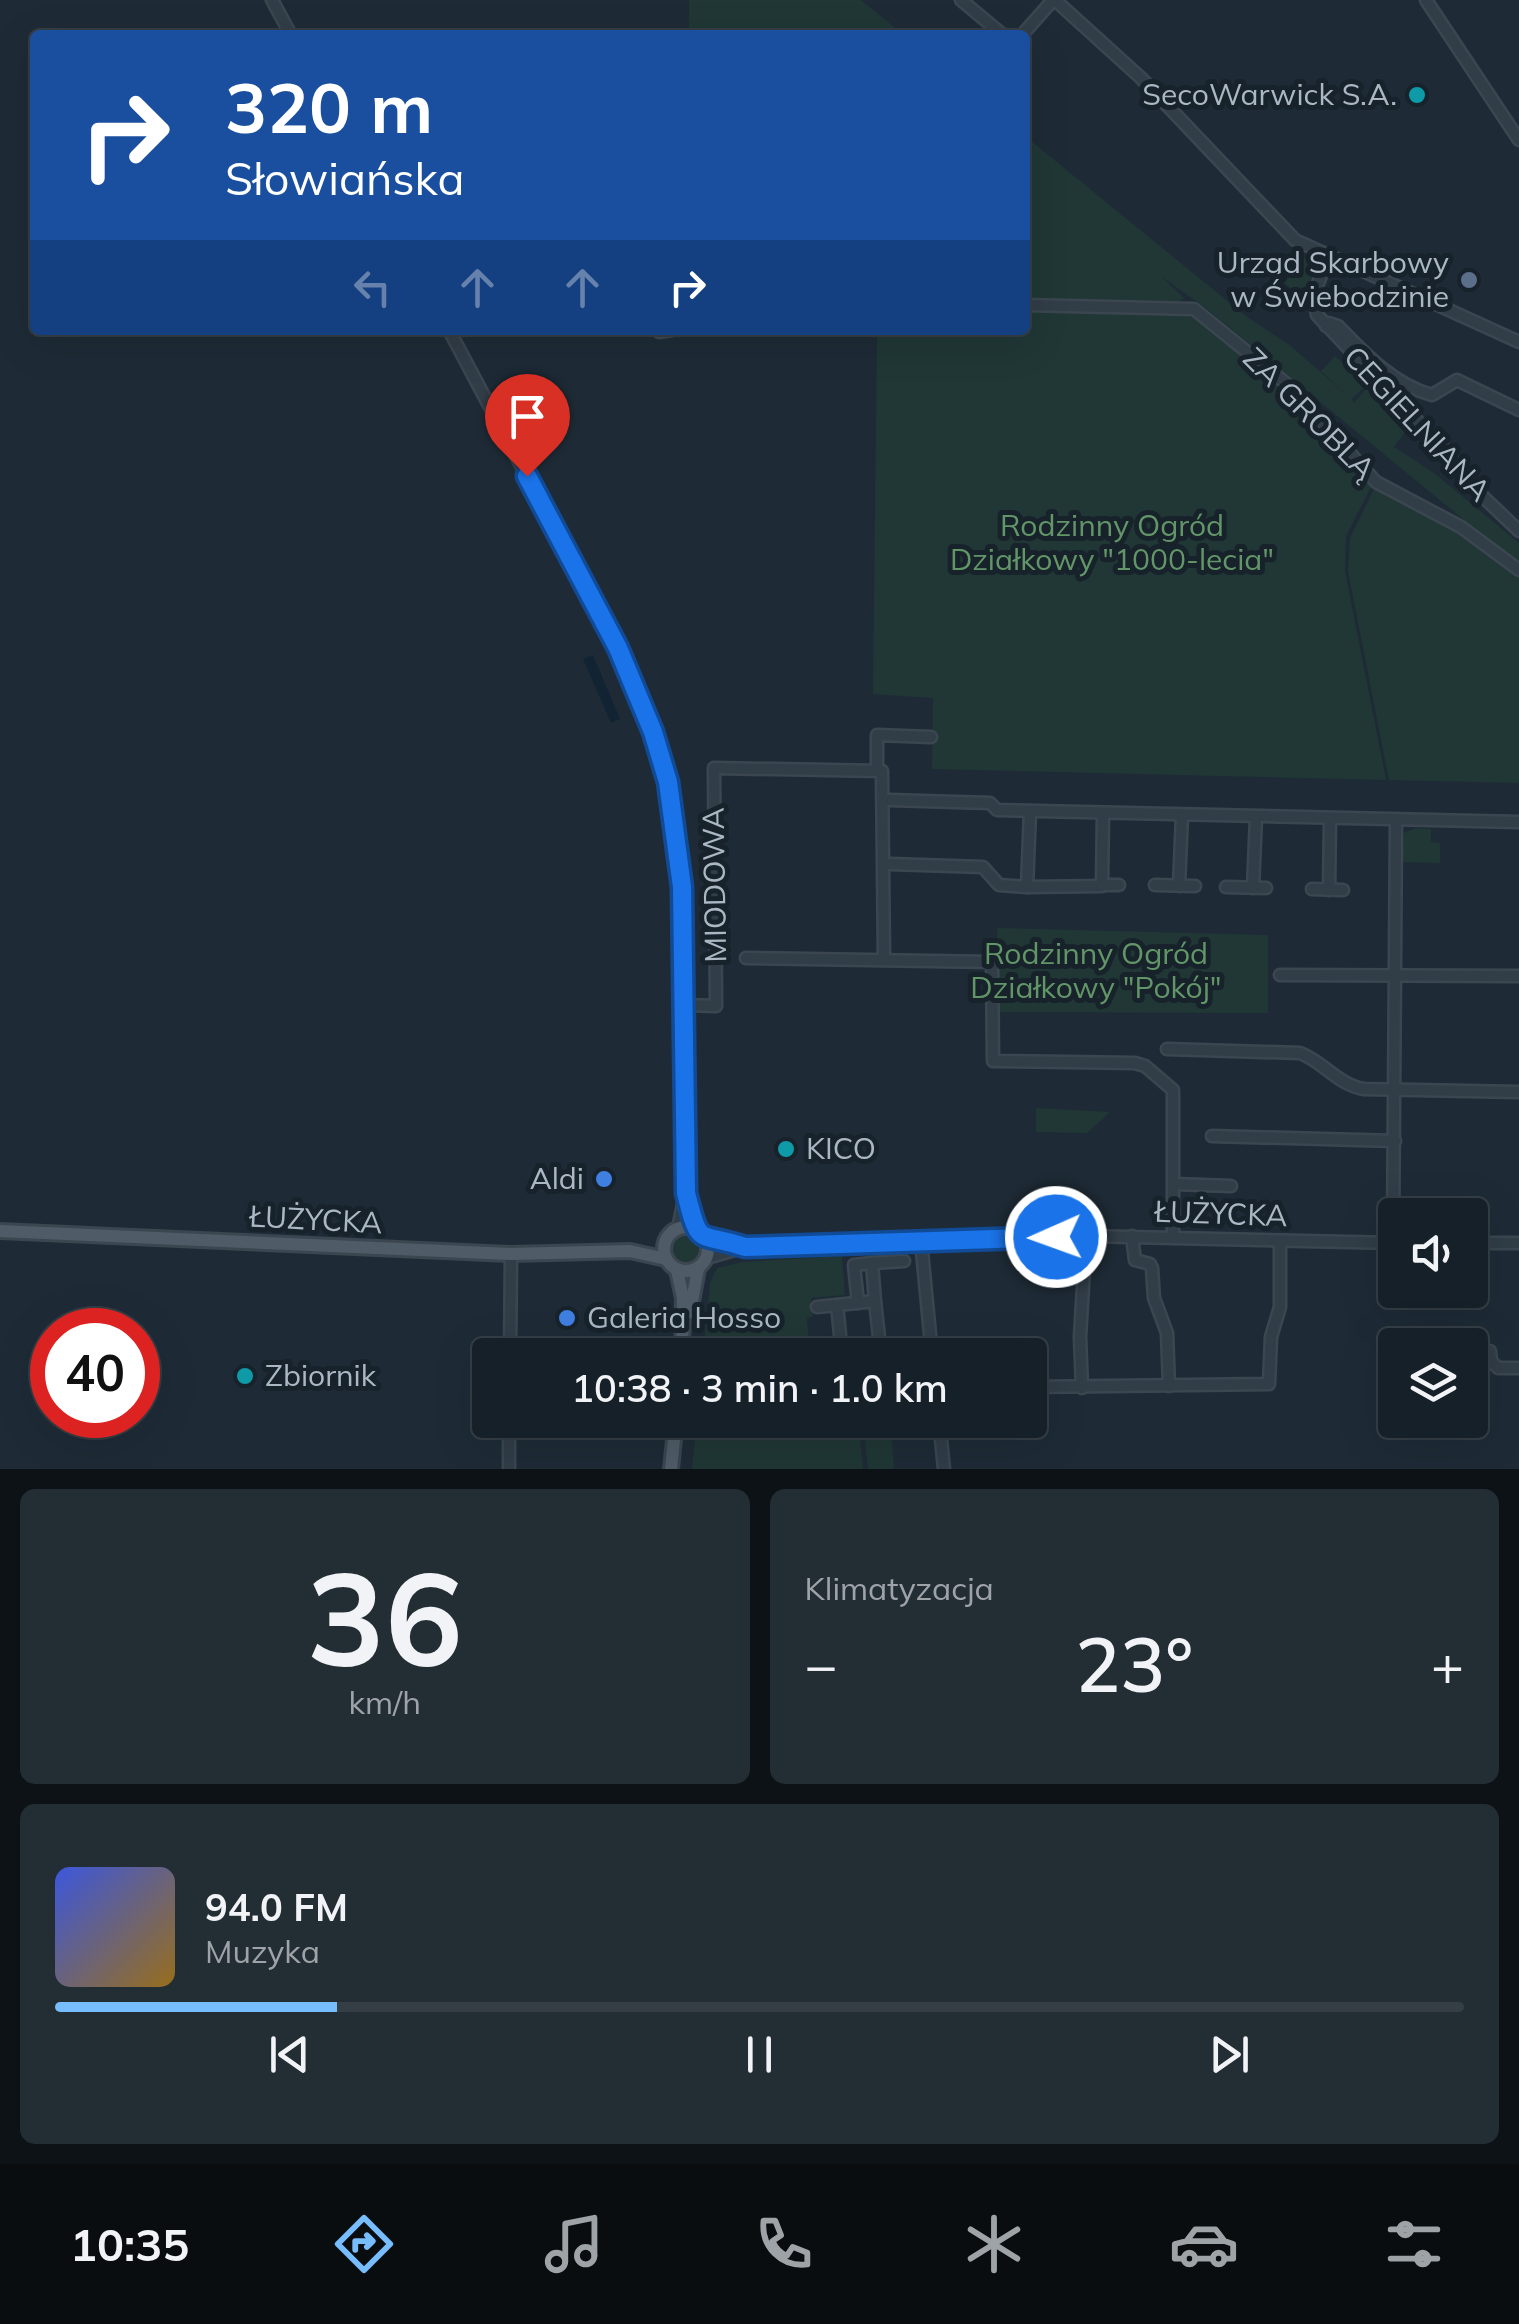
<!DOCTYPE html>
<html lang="pl">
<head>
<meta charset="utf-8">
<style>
  :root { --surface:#162028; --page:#232d34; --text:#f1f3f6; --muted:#9ea3a8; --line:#353e45; --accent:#77bdfd }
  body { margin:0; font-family:Mulish,sans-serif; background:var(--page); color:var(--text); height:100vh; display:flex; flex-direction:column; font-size:38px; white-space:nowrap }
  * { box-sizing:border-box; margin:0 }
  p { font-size:32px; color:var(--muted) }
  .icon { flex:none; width:55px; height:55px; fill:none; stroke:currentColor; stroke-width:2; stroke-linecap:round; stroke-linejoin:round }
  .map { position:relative; height:1469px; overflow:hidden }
  .details { display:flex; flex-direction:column; gap:20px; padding:20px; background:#0c1216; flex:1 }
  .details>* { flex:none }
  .guide { position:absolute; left:30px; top:30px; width:1000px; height:305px; border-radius:10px; box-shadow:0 10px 40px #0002,0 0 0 2px var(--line); background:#1a4fa0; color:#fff; overflow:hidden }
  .fabs { position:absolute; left:1378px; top:1198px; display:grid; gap:20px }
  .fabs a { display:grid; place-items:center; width:110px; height:110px; border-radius:10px; background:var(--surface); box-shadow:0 10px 40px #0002,0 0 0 2px var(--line); font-size:50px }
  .speed { position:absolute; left:30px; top:1308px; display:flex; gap:20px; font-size:50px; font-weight:700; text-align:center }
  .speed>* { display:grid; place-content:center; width:130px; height:130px; border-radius:50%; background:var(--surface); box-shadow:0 10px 40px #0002,0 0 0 2px var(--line); line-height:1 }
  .speed .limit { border:15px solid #d22; background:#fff; color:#111 }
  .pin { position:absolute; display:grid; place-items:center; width:85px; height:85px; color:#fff; margin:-102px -42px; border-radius:50% 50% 50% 0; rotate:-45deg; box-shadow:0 0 10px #0007 }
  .pin .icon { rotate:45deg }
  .me { position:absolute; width:110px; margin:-55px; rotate:268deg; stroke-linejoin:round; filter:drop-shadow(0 0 8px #0008) }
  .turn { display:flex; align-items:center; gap:35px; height:210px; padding:0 30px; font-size:45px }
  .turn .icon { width:130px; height:130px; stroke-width:2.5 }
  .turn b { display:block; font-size:70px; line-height:85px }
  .lanes { display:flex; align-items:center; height:95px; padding:0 30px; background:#0003; justify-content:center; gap:50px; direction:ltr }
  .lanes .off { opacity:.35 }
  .big { font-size:75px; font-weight:600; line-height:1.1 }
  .details .widget { flex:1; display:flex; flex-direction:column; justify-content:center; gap:15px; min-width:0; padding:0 35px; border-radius:15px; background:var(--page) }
  .details .dial { align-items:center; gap:0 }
  .dial b { font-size:130px; line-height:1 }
  .song { display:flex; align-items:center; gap:30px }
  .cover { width:120px; height:120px; border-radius:15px; background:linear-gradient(135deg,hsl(230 70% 55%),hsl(40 70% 35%)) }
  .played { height:10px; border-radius:5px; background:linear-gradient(90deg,var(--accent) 20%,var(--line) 20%) }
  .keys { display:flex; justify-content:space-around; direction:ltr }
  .heat { display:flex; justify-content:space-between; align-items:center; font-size:55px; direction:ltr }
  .details .tiles { flex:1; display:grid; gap:20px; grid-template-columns:1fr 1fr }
  .widget:last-child { grid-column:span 2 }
  .trip { position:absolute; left:472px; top:1338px; width:575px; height:100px; border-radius:10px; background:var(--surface); box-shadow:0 10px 40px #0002,0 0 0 2px var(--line); font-weight:600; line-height:100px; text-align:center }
  .menu { display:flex; height:160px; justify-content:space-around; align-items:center; background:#090d10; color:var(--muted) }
  .menu .icon { width:70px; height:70px }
  .menu .selected { color:var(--accent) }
  .menu b { font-size:45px; color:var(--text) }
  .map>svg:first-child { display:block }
  .green { fill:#203736 }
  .water { fill:#122433 }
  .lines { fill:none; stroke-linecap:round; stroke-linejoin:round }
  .minor-casing { stroke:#3b4650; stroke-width:15 }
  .major-casing { stroke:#3b4650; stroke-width:18 }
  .minor { stroke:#313d47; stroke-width:10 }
  .major { stroke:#4f5c67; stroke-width:12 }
  .route-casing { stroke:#114b97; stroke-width:25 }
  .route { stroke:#1a73e8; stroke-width:18 }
  .culture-dot { fill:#0f9aa8; stroke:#17222b; stroke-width:4 }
  .service-dot { fill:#5c6f8a; stroke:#17222b; stroke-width:4 }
  .shop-dot { fill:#3f7fe0; stroke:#17222b; stroke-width:4 }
  .labels { text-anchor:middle; stroke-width:10; stroke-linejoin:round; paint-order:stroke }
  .poi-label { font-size:30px; fill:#abb8c4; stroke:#17222b; text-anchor:end }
  .street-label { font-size:30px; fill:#abb8c4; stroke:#17222b }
  .park-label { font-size:30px; fill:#629567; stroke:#17222b }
</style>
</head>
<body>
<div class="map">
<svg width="1519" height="1469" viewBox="0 0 1519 1469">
  <rect width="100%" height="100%" fill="#1e2b36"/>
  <g class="green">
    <path d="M689,0H861L904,35H689Z"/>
    <path d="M1025,136L1247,317L1291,346L1350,398L1321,371L1335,356L1366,385L1352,399L1354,403L1373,381L1405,413L1404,433L1394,447L1434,473L1519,543V565L1207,309L1162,277L1184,298L1175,305L1025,301Z"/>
    <path d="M1301,256L1318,266L1304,300L1281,280Z"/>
    <path d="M1025,310L1193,313L1287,389L1373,483L1346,536L1345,571L1386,780L932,769L933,698L873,694L877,330H1025Z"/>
    <path d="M1376,485L1460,529L1519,573V783L1389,780L1348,571L1350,538Z"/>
    <path d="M1416,828L1431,829V842L1440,843V863L1402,862L1404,833Z"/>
    <path d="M997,928L1268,935V1013L999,1012Z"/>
    <path d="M1036,1108L1110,1112L1087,1133L1036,1132Z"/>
    <circle cx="686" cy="1249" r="15"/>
    <path d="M842,1256L845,1295L811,1298L813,1317L807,1318L810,1355H703L710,1283L717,1268L743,1262Z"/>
    <path d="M697,1420H816L819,1439L860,1436L863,1469H692Z"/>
    <path d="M891,1429L894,1469H868L864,1432Z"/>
  </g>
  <path class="water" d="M593,655L620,719L611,723L583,659Z"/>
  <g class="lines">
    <g class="minor-casing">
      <g id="minor">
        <path d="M272,0L291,35"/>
        <path d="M961,0L1003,35"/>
        <path d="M1055,0L1141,78L1295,240L1519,342"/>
        <path d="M1426,0L1519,140"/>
        <path d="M1022,35L1053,0"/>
        <path d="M1328,258L1313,296L1317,315L1444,449L1477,491L1519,531"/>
        <path d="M1025,305L1194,309L1288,385L1376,482L1461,527L1519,570"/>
        <path d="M1326,326L1329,323L1338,326C1364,353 1394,385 1432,395L1457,380L1519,410"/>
        <path d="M449,330L618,648L658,747L675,817L682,887L686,1193L694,1228"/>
        <path d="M659,332L672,330"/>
        <path d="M877,771V735L931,737"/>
        <path d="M889,800L990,803L997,810L1519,822"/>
        <path d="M1030,811L1027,887L1102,886L1103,813"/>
        <path d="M890,864L983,867L999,885L1027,887"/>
        <path d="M1102,885H1119"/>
        <path d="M1155,885L1195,886"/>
        <path d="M1179,886L1182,815"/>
        <path d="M1226,887L1266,888"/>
        <path d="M1253,888L1256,817"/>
        <path d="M1312,889L1343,890"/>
        <path d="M1329,890L1330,819"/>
        <path d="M746,958L992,962L993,1061L1135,1063L1145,1066L1173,1090V1238"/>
        <path d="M1280,975L1519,976"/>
        <path d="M684,1005L716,1006L714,768L882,771L884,960"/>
        <path d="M1167,1049L1300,1053C1324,1062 1338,1085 1364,1089L1519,1092"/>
        <path d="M1212,1136L1395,1141"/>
        <path d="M1174,1184L1231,1186"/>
        <path d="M678,1229L685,1194"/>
        <path d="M1132,1236L1135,1260L1150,1264L1152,1268L1154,1298L1167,1333L1169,1386"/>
        <path d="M706,1239L744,1247"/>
        <path d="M921,1241L932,1355"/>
        <path d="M1393,1243L1396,821"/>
        <path d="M1470,1243H1519"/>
        <path d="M707,1258L745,1247L1086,1236L1395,1243"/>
        <path d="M872,1263L904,1261"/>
        <path d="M858,1303L854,1265L872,1263L875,1301"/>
        <path d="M817,1307L837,1305"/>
        <path d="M1490,1351L1491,1361L1498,1368H1519"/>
        <path d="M510,1355L511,1254"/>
        <path d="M842,1355L837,1305L875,1301L881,1355"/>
        <path d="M1030,1387L1269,1384L1271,1337L1280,1307V1242"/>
        <path d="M1082,1388L1080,1337L1086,1236"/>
        <path d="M939,1420L944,1469"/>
        <path d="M826,1425L882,1420"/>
        <path d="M509,1469V1420"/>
      </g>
    </g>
    <g class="major-casing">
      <g id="major">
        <circle cx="686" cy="1249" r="22"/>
        <path d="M0,1231L511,1254L630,1251L666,1259"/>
        <path d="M677,1270L683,1298L682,1355"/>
        <path d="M690,1312L698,1269"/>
        <path d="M671,1469L676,1420"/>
      </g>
    </g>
    <use href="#minor" class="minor"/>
    <use href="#major" class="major"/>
  </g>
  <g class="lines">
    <g class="route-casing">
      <path id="route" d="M527,476L618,648L653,732L668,782L682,887L686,1193C700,1249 697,1231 745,1247L1056,1237"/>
    </g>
    <use href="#route" class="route"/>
  </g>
  <g class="culture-dot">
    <circle cx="1417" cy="95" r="10"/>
    <circle cx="786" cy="1149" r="10"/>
    <circle cx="245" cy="1376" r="10"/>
  </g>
  <circle class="service-dot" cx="1469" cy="280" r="10"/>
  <g class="shop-dot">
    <circle cx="604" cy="1179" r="10"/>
    <circle cx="567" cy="1318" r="10"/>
  </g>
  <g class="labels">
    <g class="poi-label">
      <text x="1397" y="105">SecoWarwick S.A.</text>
      <text x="1449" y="273">Urząd Skarbowy<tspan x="1449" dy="34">w Świebodzinie</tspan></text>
      <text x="806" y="1159" text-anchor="start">KICO</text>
      <text x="584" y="1189">Aldi</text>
      <text x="587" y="1328" text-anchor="start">Galeria Hosso</text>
      <text x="265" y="1386" text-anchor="start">Zbiornik</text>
    </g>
    <g class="street-label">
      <text transform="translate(1309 414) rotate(45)" y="10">ZA GROBLĄ</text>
      <text transform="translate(1417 424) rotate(47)" y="10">CEGIELNIANA</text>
      <text transform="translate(715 885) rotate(-91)" y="10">MIODOWA</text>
      <text transform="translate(1221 1214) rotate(2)" y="10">ŁUŻYCKA</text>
      <text transform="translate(316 1220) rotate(3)" y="10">ŁUŻYCKA</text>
    </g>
    <g class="park-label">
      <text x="1112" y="536">Rodzinny Ogród<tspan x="1112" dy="34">Działkowy "1000-lecia"</tspan></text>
      <text x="1096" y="964">Rodzinny Ogród<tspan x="1096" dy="34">Działkowy "Pokój"</tspan></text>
    </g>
  </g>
</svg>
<div class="fabs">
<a><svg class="icon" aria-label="sound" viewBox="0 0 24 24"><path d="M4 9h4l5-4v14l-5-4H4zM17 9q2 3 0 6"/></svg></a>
<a><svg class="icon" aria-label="layers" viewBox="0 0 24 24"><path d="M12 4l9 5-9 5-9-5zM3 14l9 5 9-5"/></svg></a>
</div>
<div class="speed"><div class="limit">40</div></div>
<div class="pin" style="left:527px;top:476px;background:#d93025"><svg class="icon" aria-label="arrive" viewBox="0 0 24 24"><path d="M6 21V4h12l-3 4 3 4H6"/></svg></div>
<svg class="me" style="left:1056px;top:1237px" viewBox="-20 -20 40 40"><circle r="17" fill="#1a73e8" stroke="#fff" stroke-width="3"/><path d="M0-11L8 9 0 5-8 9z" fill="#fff"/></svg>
<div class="trip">10:38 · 3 min · 1.0 km</div>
<div class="guide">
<div class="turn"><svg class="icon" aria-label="right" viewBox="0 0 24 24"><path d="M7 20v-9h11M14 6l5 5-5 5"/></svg><div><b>320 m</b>Słowiańska</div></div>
<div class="lanes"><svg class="icon off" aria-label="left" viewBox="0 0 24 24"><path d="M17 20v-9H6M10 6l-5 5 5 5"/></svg><svg class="icon off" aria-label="ahead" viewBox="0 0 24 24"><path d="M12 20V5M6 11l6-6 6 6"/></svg><svg class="icon off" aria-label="ahead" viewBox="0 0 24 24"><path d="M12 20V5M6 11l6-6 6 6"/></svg><svg class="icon" aria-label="right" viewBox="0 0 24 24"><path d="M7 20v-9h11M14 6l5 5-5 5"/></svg></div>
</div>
</div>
<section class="details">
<div class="tiles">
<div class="widget dial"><b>36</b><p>km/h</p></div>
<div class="widget"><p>Klimatyzacja</p>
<div class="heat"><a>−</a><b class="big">23°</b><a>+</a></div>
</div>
<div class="widget">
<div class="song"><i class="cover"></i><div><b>94.0 FM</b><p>Muzyka</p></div></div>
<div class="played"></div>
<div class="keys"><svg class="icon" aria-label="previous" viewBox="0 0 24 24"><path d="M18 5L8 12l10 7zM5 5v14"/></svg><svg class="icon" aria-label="pause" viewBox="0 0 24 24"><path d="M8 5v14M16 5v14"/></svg><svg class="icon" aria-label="next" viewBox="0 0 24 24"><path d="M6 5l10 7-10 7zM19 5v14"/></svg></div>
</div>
</div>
</section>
<nav class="menu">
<b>10:35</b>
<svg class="icon selected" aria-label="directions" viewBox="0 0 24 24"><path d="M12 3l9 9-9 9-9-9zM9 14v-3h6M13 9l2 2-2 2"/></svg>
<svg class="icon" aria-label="music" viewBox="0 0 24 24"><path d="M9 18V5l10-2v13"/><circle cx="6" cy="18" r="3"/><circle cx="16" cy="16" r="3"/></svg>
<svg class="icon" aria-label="phone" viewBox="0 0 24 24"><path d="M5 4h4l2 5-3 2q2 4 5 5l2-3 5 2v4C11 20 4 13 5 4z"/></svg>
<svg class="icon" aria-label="climate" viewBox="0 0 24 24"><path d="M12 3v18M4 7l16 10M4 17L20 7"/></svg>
<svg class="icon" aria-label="car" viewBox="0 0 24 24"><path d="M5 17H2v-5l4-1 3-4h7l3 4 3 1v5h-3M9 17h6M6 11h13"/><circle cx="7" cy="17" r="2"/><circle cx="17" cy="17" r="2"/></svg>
<svg class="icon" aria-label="filters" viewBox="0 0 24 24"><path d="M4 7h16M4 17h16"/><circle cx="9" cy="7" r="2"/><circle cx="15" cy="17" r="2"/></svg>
</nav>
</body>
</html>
